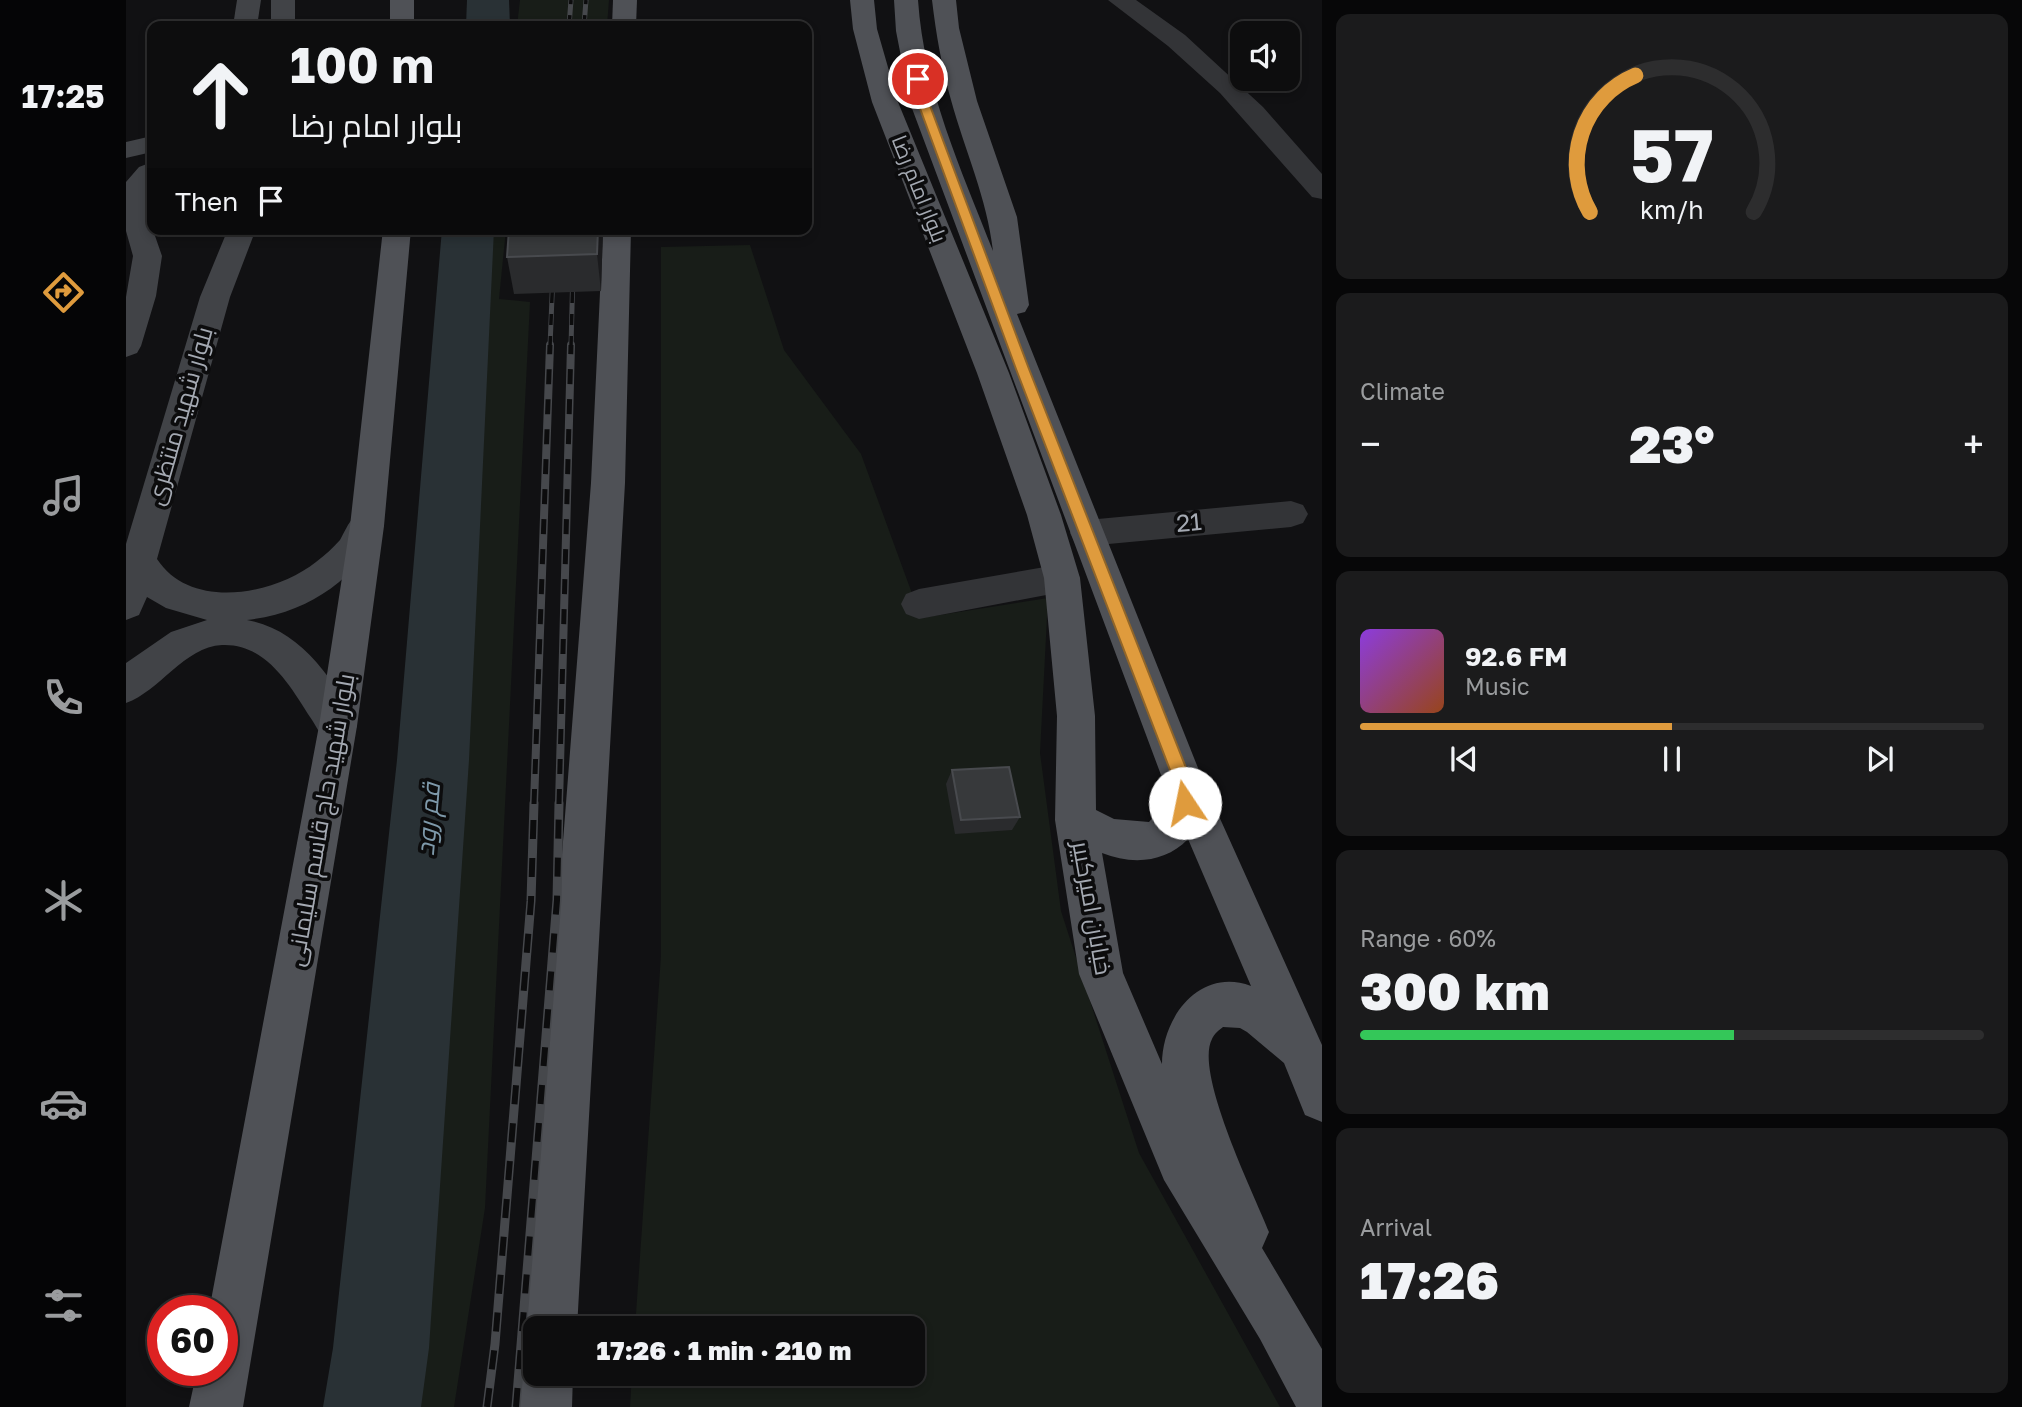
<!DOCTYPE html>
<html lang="en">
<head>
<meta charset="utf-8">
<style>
  :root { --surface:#0d0d0e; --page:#1b1b1c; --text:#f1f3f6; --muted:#9a9c9e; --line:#2d2d2e; --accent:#df9b3d }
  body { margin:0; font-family:"Golos Text",Cairo,sans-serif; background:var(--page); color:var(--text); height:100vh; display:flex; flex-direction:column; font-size:26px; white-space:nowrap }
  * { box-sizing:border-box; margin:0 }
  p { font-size:23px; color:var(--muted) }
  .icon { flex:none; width:38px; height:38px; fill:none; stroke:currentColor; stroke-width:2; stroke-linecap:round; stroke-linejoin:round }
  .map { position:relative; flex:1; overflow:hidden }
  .panel { display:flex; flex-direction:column; gap:14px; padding:14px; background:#070708; width:700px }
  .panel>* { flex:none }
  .top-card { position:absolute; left:21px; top:21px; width:665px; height:214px; border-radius:14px; box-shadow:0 4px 10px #0003,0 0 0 2px var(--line); background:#0d0d0e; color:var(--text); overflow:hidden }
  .fabs { position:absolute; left:1104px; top:21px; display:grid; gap:14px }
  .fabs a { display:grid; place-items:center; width:70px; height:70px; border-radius:14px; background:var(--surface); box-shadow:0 4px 10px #0003,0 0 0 2px var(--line); font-size:35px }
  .speed { position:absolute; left:21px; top:1295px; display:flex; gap:14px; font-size:35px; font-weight:700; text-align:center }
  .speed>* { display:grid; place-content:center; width:91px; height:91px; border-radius:50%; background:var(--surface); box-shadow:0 4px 10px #0003,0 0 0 2px var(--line); line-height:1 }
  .speed .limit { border:10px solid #d22; background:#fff; color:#111 }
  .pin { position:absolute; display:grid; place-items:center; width:60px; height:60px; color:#fff; margin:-30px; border:4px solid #fff; border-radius:50%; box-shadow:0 2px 7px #0007 }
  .me { position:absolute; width:77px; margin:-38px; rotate:349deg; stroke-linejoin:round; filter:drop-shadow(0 0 5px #0008) }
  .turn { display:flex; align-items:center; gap:24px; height:147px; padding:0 28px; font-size:32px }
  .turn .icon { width:91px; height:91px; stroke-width:2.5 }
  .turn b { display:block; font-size:49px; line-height:60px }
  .then { display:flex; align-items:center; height:66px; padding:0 28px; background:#0003; gap:14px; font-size:26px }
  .big { font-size:52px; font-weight:800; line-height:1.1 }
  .panel .widget { flex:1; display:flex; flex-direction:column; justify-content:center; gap:10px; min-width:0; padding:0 24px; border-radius:14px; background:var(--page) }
  .panel .dial { align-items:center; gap:0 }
  .dial svg { height:182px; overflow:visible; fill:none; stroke:var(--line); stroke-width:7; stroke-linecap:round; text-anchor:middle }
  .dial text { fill:var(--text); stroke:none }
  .song { display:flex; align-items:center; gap:21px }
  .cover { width:84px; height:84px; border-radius:10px; background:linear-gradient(135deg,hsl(270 70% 55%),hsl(20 70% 35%)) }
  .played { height:7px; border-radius:4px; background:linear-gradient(90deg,var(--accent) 50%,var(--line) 50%) }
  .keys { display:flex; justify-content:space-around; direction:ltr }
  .heat { display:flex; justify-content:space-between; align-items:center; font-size:38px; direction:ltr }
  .charge { height:10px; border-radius:5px; background:linear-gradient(90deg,#34c759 60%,var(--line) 0) }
  .trip { position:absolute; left:397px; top:1316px; width:402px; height:70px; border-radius:14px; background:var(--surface); box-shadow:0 4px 10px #0003,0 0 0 2px var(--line); font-weight:800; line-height:70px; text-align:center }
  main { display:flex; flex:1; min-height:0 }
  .tab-bar { display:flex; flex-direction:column; width:126px; justify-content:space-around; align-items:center; background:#050506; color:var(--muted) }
  .tab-bar .icon { width:49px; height:49px }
  .tab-bar .current { color:var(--accent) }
  .tab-bar b { font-size:32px; color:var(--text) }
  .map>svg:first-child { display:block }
  .green { fill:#181d18 }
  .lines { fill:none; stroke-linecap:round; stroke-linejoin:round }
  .river { fill:#293135; fill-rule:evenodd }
  .street { fill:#333437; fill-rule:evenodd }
  .secondary { fill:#414347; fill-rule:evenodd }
  .primary { fill:#4f5156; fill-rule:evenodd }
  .rail-far2-casing { stroke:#46484c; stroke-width:5 }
  .rail-far1-casing { stroke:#46484c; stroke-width:8 }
  .rail-casing { stroke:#46484c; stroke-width:9 }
  .rail-far2 { stroke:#0c0c0d; stroke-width:3.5; stroke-dasharray:11; stroke-linecap:butt }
  .rail-far1 { stroke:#0c0c0d; stroke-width:5; stroke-dasharray:15; stroke-linecap:butt }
  .rail { stroke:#0c0c0d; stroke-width:6; stroke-dasharray:19; stroke-linecap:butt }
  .wall { fill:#2a2b2d }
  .shaded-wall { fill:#1b1b1d }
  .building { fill:#37393b; stroke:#484a4e; stroke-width:2 }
  .route { fill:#df9b3d; stroke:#916528; stroke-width:2 }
  .labels { text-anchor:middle; stroke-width:7; stroke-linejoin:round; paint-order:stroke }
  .far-street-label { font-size:21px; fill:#a4a9b2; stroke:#0c0c0d }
  .street-label { font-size:24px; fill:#a4a9b2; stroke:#0c0c0d }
  .water-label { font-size:26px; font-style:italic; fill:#7e99aa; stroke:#0c0c0d }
</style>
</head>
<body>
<main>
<nav class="tab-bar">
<b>17:25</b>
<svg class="icon current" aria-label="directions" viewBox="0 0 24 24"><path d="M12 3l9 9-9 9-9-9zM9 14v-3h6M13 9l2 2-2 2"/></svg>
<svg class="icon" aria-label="music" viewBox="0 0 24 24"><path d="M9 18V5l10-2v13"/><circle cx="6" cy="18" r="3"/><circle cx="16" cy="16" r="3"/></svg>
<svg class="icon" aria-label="phone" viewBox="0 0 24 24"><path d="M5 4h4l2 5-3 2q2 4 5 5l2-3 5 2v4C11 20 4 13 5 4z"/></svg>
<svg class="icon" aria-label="climate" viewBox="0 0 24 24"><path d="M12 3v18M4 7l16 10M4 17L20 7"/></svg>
<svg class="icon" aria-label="car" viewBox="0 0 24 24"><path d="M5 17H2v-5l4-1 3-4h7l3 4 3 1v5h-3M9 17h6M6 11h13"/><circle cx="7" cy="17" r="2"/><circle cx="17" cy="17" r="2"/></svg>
<svg class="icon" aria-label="filters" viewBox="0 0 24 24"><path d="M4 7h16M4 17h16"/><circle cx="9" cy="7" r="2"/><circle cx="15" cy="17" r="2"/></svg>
</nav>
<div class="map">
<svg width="1196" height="1407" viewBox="0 0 1196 1407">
  <rect width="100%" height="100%" fill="#111113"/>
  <g class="green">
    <path d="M394,0H483L481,26H391Z"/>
    <path d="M367,229H380L373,299L404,302L359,1208L328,1407H257L355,329Z"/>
    <path d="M624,245L658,350L735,454L795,618L922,598L914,753L935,911L1013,1153L1154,1407H504L506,1374H788V1328H509L535,956V247Z"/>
  </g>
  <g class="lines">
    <g class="river">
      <path d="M341,0H383L384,26H340Z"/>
      <path d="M316,229H368L343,760L303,1348L295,1407H197L207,1348L271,760Z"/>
    </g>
    <g class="street">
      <path d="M982,0H1010L1059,35L1137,107L1196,174V199L1186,197L1094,93L1042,46Z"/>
      <path d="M1165,501L1177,505L1182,514L1177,523L1165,527L961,546L949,543L944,533L949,523L961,520Z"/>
      <path d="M936,564L949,568L954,578L949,588L936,592L793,619L780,614L775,604L780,594L793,589Z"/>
    </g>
    <g class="secondary">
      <path d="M111,0H135L131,26H107Z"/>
      <rect x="145" y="0" width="24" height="26"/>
      <path d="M26,136V152L0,158V142Z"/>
      <path d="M26,162V184L19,207L36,256L30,296L15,346L11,353L0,357V297L7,256L0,231V182L13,167Z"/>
      <path d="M102,229H130L104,297L31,559C65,611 148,595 190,562C199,555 207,548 214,540C218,533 222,523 228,517C236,511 245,514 253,517L258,526C230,579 183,613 121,620C174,629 209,680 231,726L226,738C216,741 210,744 200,739C194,735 189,724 184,717C164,686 140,643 96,645C58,647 34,691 0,703V663L45,632L81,620L40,608L21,597L13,615L0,620V544L74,297Z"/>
    </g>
    <g class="primary">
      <rect x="264" y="0" width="24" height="26"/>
      <path d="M487,0H511L510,26H486Z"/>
      <path d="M724,0H748L751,29L772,102L883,373L935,515L954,578L969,716L970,810L988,819L1023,822L1036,807L1038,783L784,103L770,31L768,0H792C798,89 835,169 867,251C861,198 839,151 825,100C816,68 810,34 806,0H830L833,28L851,101L891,217L903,305L899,312L891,314L1078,783L1196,1045V1122L1179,1115L1158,1063L1121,1032L1114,1028L1097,1027C1093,1030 1088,1034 1086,1039C1068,1073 1128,1194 1143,1232L1136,1248L1196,1349V1407H1170L1134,1339L1038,1180L953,974L929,820L931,716L918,578L901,515L851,373L746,102L727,29ZM1062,839L1125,986C1074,967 1036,1017 1036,1064L997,973L976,853C1006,865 1039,863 1062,839Z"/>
      <path d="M257,229H285L258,526L231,726L117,1407H63L71,1370H96V1311H83L193,726L224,526Z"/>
      <path d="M477,229H505L499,483L451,1328H410V1348L399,1328L465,483Z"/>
      <path d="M410,1352V1374H447L446,1407H392L395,1374L402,1355Z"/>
    </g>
    <g class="rail-far2-casing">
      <g id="rail-far2">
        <path d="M443,26L445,0"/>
        <path d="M458,26L460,0"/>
        <path d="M424,347L427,272"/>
        <path d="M445,347L448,229"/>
      </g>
    </g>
    <g class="rail-far1-casing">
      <g id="rail-far1">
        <path d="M408,804L424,345"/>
        <path d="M433,804L445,345"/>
      </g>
    </g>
    <g class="rail-casing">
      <g id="rail">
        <path d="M361,1407L369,1344L405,901L408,803"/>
        <path d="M390,1407L431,900L433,803"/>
      </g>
    </g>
    <use href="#rail-far2" class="rail-far2"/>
    <use href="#rail-far1" class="rail-far1"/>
    <use href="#rail" class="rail"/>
  </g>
  <g class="wall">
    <path d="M477,229L475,291L388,294L381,257Z"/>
    <path d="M826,770L894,817L886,830L829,834L820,784Z"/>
  </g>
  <path class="shaded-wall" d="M472,229H477L475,291L471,254Z"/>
  <g class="building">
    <path d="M383,229H472L471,254L381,257Z"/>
    <path d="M883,767L894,817L835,820L826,770Z"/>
  </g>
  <path class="route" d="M792,76L797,79L803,103L903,369L1066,783L1067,803L1059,810L1051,803L1049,783L890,369L792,103L787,79Z"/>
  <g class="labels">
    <g class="far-street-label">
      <text transform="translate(793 189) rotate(68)" y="7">بلوار امام رضا</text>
    </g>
    <g class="street-label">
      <text transform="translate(54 416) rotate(-74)" y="8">بلوار شهید منتظری</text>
      <text transform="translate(1063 523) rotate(-5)" y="8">21</text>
      <text transform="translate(195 820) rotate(-80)" y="8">بلوار شهید حاج قاسم سلیمانی</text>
      <text transform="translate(966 908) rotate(80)" y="8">خیابان امیرکبیر</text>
    </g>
    <g class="water-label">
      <text transform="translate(302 819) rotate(-85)" y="9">قم رود</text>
    </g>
  </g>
</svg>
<div class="fabs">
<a><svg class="icon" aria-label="sound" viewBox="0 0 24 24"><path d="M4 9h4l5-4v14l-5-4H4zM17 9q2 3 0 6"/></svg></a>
</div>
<div class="speed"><div class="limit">60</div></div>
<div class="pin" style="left:792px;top:79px;background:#d93025"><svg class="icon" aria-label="arrive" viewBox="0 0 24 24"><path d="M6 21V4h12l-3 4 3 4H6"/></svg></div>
<svg class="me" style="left:1059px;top:803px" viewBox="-20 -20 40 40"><circle r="19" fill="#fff"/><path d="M0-13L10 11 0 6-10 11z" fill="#df9b3d"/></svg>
<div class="trip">17:26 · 1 min · 210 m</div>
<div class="top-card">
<div class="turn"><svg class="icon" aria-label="ahead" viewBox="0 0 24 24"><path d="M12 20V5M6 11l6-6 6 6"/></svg><div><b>100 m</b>بلوار امام رضا</div></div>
<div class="then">Then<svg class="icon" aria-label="arrive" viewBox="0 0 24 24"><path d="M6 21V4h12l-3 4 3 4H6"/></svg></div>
</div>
</div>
<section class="panel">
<div class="widget dial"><svg viewBox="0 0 100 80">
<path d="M14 69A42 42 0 1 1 86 69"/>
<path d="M14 69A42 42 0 0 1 34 9" stroke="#df9b3d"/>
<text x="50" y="56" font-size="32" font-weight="700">57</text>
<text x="50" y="72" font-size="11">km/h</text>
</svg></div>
<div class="widget"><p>Climate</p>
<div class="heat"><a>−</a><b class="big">23°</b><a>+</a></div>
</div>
<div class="widget">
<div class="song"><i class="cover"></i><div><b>92.6 FM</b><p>Music</p></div></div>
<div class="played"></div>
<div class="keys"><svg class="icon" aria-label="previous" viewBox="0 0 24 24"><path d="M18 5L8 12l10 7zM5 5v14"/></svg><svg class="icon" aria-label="pause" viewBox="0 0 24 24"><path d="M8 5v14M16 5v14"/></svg><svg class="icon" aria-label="next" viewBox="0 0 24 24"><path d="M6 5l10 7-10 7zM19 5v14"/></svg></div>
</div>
<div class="widget"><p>Range · 60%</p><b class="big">300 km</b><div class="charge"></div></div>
<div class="widget"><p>Arrival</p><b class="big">17:26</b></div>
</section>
</main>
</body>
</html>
